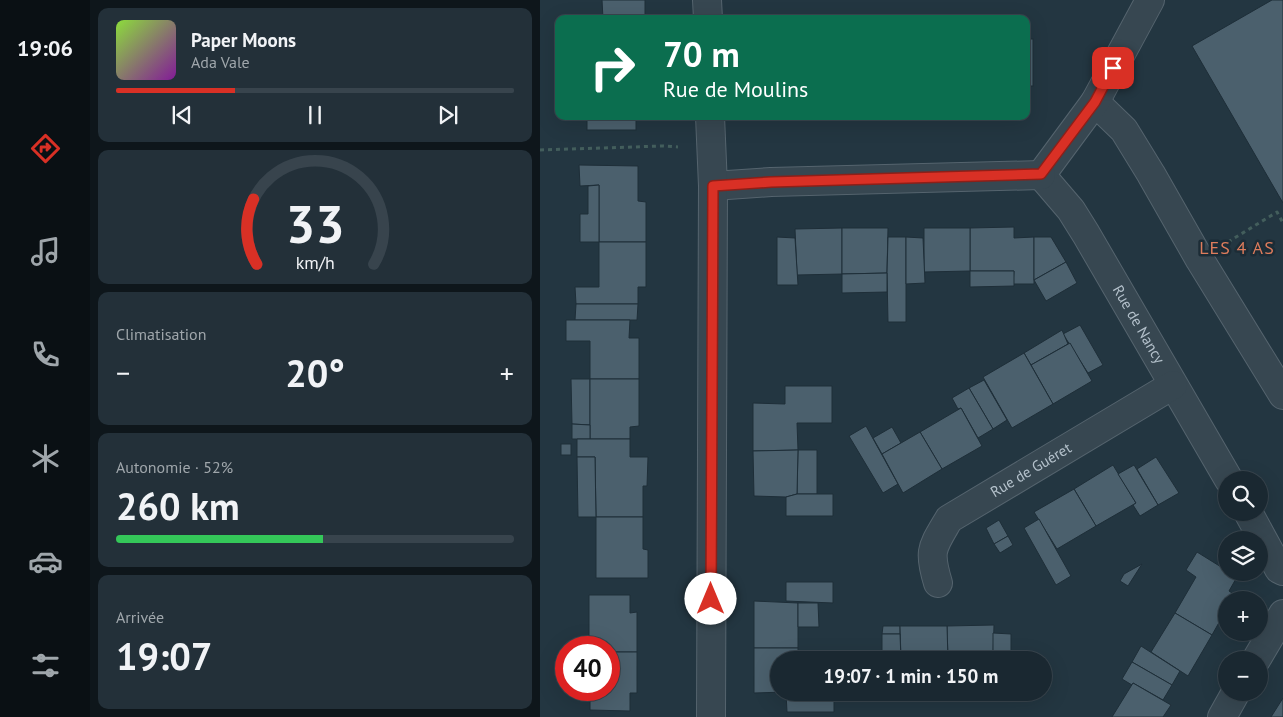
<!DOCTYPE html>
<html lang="fr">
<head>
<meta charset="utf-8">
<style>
  :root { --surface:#1a2831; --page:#233039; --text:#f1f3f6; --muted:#9fa6ab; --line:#38444d; --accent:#d93025 }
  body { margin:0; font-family:"PT Sans",sans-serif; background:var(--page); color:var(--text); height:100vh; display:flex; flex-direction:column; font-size:19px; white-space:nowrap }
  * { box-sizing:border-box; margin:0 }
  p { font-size:16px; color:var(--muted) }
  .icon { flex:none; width:28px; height:28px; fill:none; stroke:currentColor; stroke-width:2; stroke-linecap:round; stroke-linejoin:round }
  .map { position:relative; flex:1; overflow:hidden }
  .details { display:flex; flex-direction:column; gap:8px; padding:8px; background:#0e161b; width:450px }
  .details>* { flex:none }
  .banner { position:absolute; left:15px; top:15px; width:475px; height:105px; border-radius:10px; box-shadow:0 5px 20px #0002,0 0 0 1px var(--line); background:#0b6e4f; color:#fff; overflow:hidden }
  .fabs { position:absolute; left:678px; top:471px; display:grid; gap:10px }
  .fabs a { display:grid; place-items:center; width:50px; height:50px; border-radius:50%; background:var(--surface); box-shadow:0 5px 20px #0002,0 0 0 1px var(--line); font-size:25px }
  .speed { position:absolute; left:15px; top:636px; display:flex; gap:10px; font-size:25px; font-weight:700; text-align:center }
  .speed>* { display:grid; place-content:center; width:65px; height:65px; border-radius:50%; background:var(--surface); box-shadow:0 5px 20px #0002,0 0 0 1px var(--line); line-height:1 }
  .speed .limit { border:8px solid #d22; background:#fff; color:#111 }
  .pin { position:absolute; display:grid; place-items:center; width:42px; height:42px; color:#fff; margin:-21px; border-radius:10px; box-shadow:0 2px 8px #0006 }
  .me { position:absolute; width:55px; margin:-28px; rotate:0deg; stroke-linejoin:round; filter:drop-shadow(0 0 4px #0008) }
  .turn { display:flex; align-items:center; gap:18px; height:105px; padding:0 25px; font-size:22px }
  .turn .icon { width:65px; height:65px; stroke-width:2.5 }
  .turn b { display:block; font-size:35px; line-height:42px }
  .big { font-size:38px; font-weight:700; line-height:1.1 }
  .details .card { flex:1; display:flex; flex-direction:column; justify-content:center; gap:8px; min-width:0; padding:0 18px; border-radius:10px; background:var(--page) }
  .details .dial { align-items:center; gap:0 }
  .dial svg { height:130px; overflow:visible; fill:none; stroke:var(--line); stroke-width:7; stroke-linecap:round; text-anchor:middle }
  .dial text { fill:var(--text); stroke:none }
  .song { display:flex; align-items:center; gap:15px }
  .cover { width:60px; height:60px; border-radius:8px; background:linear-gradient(135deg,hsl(90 70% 55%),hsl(290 70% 35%)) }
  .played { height:5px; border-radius:2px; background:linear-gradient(90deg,var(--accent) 30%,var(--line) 30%) }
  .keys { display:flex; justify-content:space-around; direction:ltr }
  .heat { display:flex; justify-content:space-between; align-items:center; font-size:28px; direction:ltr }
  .charge { height:8px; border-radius:4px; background:linear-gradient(90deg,#34c759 52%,var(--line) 0) }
  .trip { position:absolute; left:230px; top:651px; width:282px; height:50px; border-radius:25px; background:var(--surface); box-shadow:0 5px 20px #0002,0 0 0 1px var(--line); font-weight:700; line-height:50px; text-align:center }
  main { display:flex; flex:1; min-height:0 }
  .dock { display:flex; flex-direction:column; width:90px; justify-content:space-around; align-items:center; background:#0a1014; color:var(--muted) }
  .dock .icon { width:35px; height:35px }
  .dock .on { color:var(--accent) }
  .dock b { font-size:22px; color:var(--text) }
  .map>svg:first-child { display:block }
  .building { fill:#4b606d; stroke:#1e2e38 }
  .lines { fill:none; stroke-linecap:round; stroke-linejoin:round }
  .minor-casing { stroke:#55646e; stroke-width:30 }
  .tertiary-casing { stroke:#55646e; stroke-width:30 }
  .path { stroke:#435e5c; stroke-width:3; stroke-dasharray:4 4; stroke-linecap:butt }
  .minor { stroke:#374751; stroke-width:28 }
  .tertiary { stroke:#374751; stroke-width:28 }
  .route-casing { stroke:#8d1f18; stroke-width:12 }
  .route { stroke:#d93025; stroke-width:9 }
  .labels { text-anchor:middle; stroke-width:5; stroke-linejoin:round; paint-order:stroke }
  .street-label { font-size:15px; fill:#b4c1cb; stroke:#1c2c36 }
  .quarter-label { font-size:18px; letter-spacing:1px; fill:#de7c5c; stroke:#1c2c36 }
</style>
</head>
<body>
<main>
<nav class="dock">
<b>19:06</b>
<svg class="icon on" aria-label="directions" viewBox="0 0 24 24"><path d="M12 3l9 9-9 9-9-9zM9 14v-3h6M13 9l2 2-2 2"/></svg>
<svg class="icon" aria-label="music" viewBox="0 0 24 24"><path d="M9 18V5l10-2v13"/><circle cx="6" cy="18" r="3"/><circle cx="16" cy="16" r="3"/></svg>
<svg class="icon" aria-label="phone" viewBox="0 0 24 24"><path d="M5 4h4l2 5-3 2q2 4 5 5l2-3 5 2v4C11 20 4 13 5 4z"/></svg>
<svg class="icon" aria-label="climate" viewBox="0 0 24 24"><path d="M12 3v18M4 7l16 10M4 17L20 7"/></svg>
<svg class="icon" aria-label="car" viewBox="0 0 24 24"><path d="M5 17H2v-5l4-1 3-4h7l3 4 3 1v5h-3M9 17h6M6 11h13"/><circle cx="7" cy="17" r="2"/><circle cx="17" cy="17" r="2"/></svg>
<svg class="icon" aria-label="filters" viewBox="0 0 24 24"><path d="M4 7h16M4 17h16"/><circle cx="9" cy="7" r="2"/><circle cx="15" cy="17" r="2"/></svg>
</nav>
<section class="details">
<div class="card">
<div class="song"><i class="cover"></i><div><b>Paper Moons</b><p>Ada Vale</p></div></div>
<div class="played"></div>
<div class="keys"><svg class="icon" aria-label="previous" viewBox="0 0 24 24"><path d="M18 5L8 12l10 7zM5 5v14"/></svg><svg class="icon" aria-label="pause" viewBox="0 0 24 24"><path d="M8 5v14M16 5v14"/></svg><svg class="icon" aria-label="next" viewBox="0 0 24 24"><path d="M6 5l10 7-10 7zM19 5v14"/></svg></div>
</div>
<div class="card dial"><svg viewBox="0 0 100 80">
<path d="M14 69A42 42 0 1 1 86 69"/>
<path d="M14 69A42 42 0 0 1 12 29" stroke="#d93025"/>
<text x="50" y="56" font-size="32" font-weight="700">33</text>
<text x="50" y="72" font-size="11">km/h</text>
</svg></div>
<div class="card"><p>Climatisation</p>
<div class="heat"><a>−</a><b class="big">20°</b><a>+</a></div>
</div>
<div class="card"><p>Autonomie · 52%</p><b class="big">260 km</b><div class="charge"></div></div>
<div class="card"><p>Arrivée</p><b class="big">19:07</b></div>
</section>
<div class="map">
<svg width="743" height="717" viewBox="0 0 743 717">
  <rect width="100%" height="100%" fill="#233641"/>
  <g class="building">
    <path d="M62,0H105V19H63Z"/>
    <path d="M732,0H743V203L652,46Z"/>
    <rect x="486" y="39" width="7" height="47"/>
    <rect x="47" y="116" width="49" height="14"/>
    <path d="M255,116H302V119L255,120Z"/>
    <path d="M302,116H348V118L302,119Z"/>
    <rect x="383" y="116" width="47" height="2"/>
    <path d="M39,165L98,166V201L106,202V242H59V185L40,186Z"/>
    <path d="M59,185V242H40V214H48V186Z"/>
    <path d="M474,227V238L494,237V284H473L474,271H430V228Z"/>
    <path d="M302,228V274L257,275L255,229Z"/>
    <path d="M302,228H348L347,273L302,274Z"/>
    <path d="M384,228H430V271L384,272Z"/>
    <path d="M237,237L255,238L258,285H237Z"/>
    <path d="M348,237H366V322H348L347,273Z"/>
    <path d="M366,237L383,238L385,283L366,284Z"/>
    <path d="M494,237H511L526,262L494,280Z"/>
    <path d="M59,242H106V287H98V304H36L35,287H59Z"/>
    <path d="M526,262L537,283L506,301L494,280Z"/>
    <path d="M430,271H474V286L430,287Z"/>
    <path d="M347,273V292L302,293V274Z"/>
    <path d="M36,304H98L97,320H35Z"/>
    <path d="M26,320H90L89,338H99V379H50V341H26Z"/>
    <path d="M540,325L563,365L548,373L523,334Z"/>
    <path d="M522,330L528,344L491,365L484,353Z"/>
    <path d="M530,343L552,381L513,404L491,365Z"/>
    <path d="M484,353L513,404L472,428L443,377Z"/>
    <path d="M31,379H50V425L32,424Z"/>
    <path d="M50,379H99V426L90,427V439H50Z"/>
    <path d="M444,380L467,420L453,429L429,388Z"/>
    <path d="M245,386H292V423H257L258,450L213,451V403L245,404Z"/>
    <path d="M429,388L453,429L438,438L421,408L418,409L412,398Z"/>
    <path d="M421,408L442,446L402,469L380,432Z"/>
    <path d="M32,424L50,425V439H32Z"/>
    <path d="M326,426L358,484L343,493L309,436Z"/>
    <path d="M352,427L361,443L342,454L333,438Z"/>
    <path d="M380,432L402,469L363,493L342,454Z"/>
    <path d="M37,439H90V457H108L107,486H103V517H56L55,457H37Z"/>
    <rect x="21" y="444" width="10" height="11"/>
    <path d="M258,450H277V494H257Z"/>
    <path d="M258,450L257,494L246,497L214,496L213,451Z"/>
    <path d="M37,457H55L56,517H38Z"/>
    <path d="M616,457L639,493L618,505L597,469Z"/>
    <path d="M573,465L596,503L556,526L534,489Z"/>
    <path d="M594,465L618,505L600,516L593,505L596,503L578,474Z"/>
    <path d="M534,489L556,526L517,549L494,512Z"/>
    <path d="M257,494H293V516H246V497Z"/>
    <path d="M56,517H103V549L108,550V578H56Z"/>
    <path d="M499,519L531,576L516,585L484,528Z"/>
    <path d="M459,520L468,536L454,544L446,528Z"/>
    <path d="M468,536L473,545L460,553L454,544Z"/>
    <path d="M657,552L686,570V572H690L697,577L689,591L695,595L692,600H686V610L672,635L635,613L656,577L646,570Z"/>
    <path d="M602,564L588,586L580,581L584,574Z"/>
    <path d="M246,582H293V603L246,601Z"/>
    <path d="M49,595H90V613L97,612V652H69V648H49Z"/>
    <path d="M214,601L258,603V648H214Z"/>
    <path d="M258,603H278L279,627H258Z"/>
    <path d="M635,613L672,635L648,676L611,652Z"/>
    <path d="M454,625L453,660H408L407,626Z"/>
    <path d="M343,626H360V634H342Z"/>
    <path d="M360,626H407L408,660H361Z"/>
    <path d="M453,633L471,634V660H453Z"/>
    <path d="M342,634H360L361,660H342Z"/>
    <path d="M601,646L640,671L632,685L592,662Z"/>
    <path d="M214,648H258V660H239V692H246L214,693Z"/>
    <path d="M69,652H97V693H90V711L50,710V690H69Z"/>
    <path d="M592,662L632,685L623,700L593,683L592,685L582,679Z"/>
    <path d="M593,683L631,705L623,717H572Z"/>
    <path d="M294,692V712H247L246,693Z"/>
    <path d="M743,698V717H731Z"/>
  </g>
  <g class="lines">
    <g class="minor-casing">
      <g id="minor">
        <path d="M555,102L584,130L611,174L660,260L743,395"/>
        <path id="s1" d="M501,175L531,210L546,234L689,480"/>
        <path d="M501,175L555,102L610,0"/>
        <path d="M173,186L231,182L501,175"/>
        <path d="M708,512L739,569L743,571"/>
        <path id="s2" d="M398,583C388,550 392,548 409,519L633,385"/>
        <path d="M716,660L743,614"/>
        <path d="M682,717L696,692"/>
      </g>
    </g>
    <g class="tertiary-casing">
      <g id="tertiary">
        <path d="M167,0L168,19"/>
        <path d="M170,116L173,186L171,717"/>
      </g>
    </g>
    <g class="path">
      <path d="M0,150L123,146L138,147"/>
      <path d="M688,242L737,212L743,223"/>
    </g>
    <use href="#minor" class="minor"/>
    <use href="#tertiary" class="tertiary"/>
  </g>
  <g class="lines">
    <g class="route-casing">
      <path id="route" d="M171,599L173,186L231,182L501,174L555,102L573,68"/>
    </g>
    <use href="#route" class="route"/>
  </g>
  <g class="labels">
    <g class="street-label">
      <text dy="5" stroke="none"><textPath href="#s1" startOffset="179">Rue de Nancy</textPath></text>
      <text dy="5" stroke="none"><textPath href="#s2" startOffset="164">Rue de Guéret</textPath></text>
    </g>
    <g class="quarter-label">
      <text x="697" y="254">LES 4 AS</text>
    </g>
  </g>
</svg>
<div class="fabs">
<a><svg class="icon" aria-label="search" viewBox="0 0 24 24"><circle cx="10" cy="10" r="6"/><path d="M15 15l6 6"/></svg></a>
<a><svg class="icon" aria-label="layers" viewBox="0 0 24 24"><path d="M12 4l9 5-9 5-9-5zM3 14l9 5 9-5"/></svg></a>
<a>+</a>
<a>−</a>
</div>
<div class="speed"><div class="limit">40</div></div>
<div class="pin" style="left:573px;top:68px;background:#d93025"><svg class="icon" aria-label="arrive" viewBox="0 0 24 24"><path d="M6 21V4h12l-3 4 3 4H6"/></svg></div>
<svg class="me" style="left:171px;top:599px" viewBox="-20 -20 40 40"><circle r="19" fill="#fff"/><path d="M0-13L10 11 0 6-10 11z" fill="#d93025"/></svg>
<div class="trip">19:07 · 1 min · 150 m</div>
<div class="banner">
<div class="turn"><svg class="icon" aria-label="right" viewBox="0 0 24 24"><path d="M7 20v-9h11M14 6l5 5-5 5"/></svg><div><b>70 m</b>Rue de Moulins</div></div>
</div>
</div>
</main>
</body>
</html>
